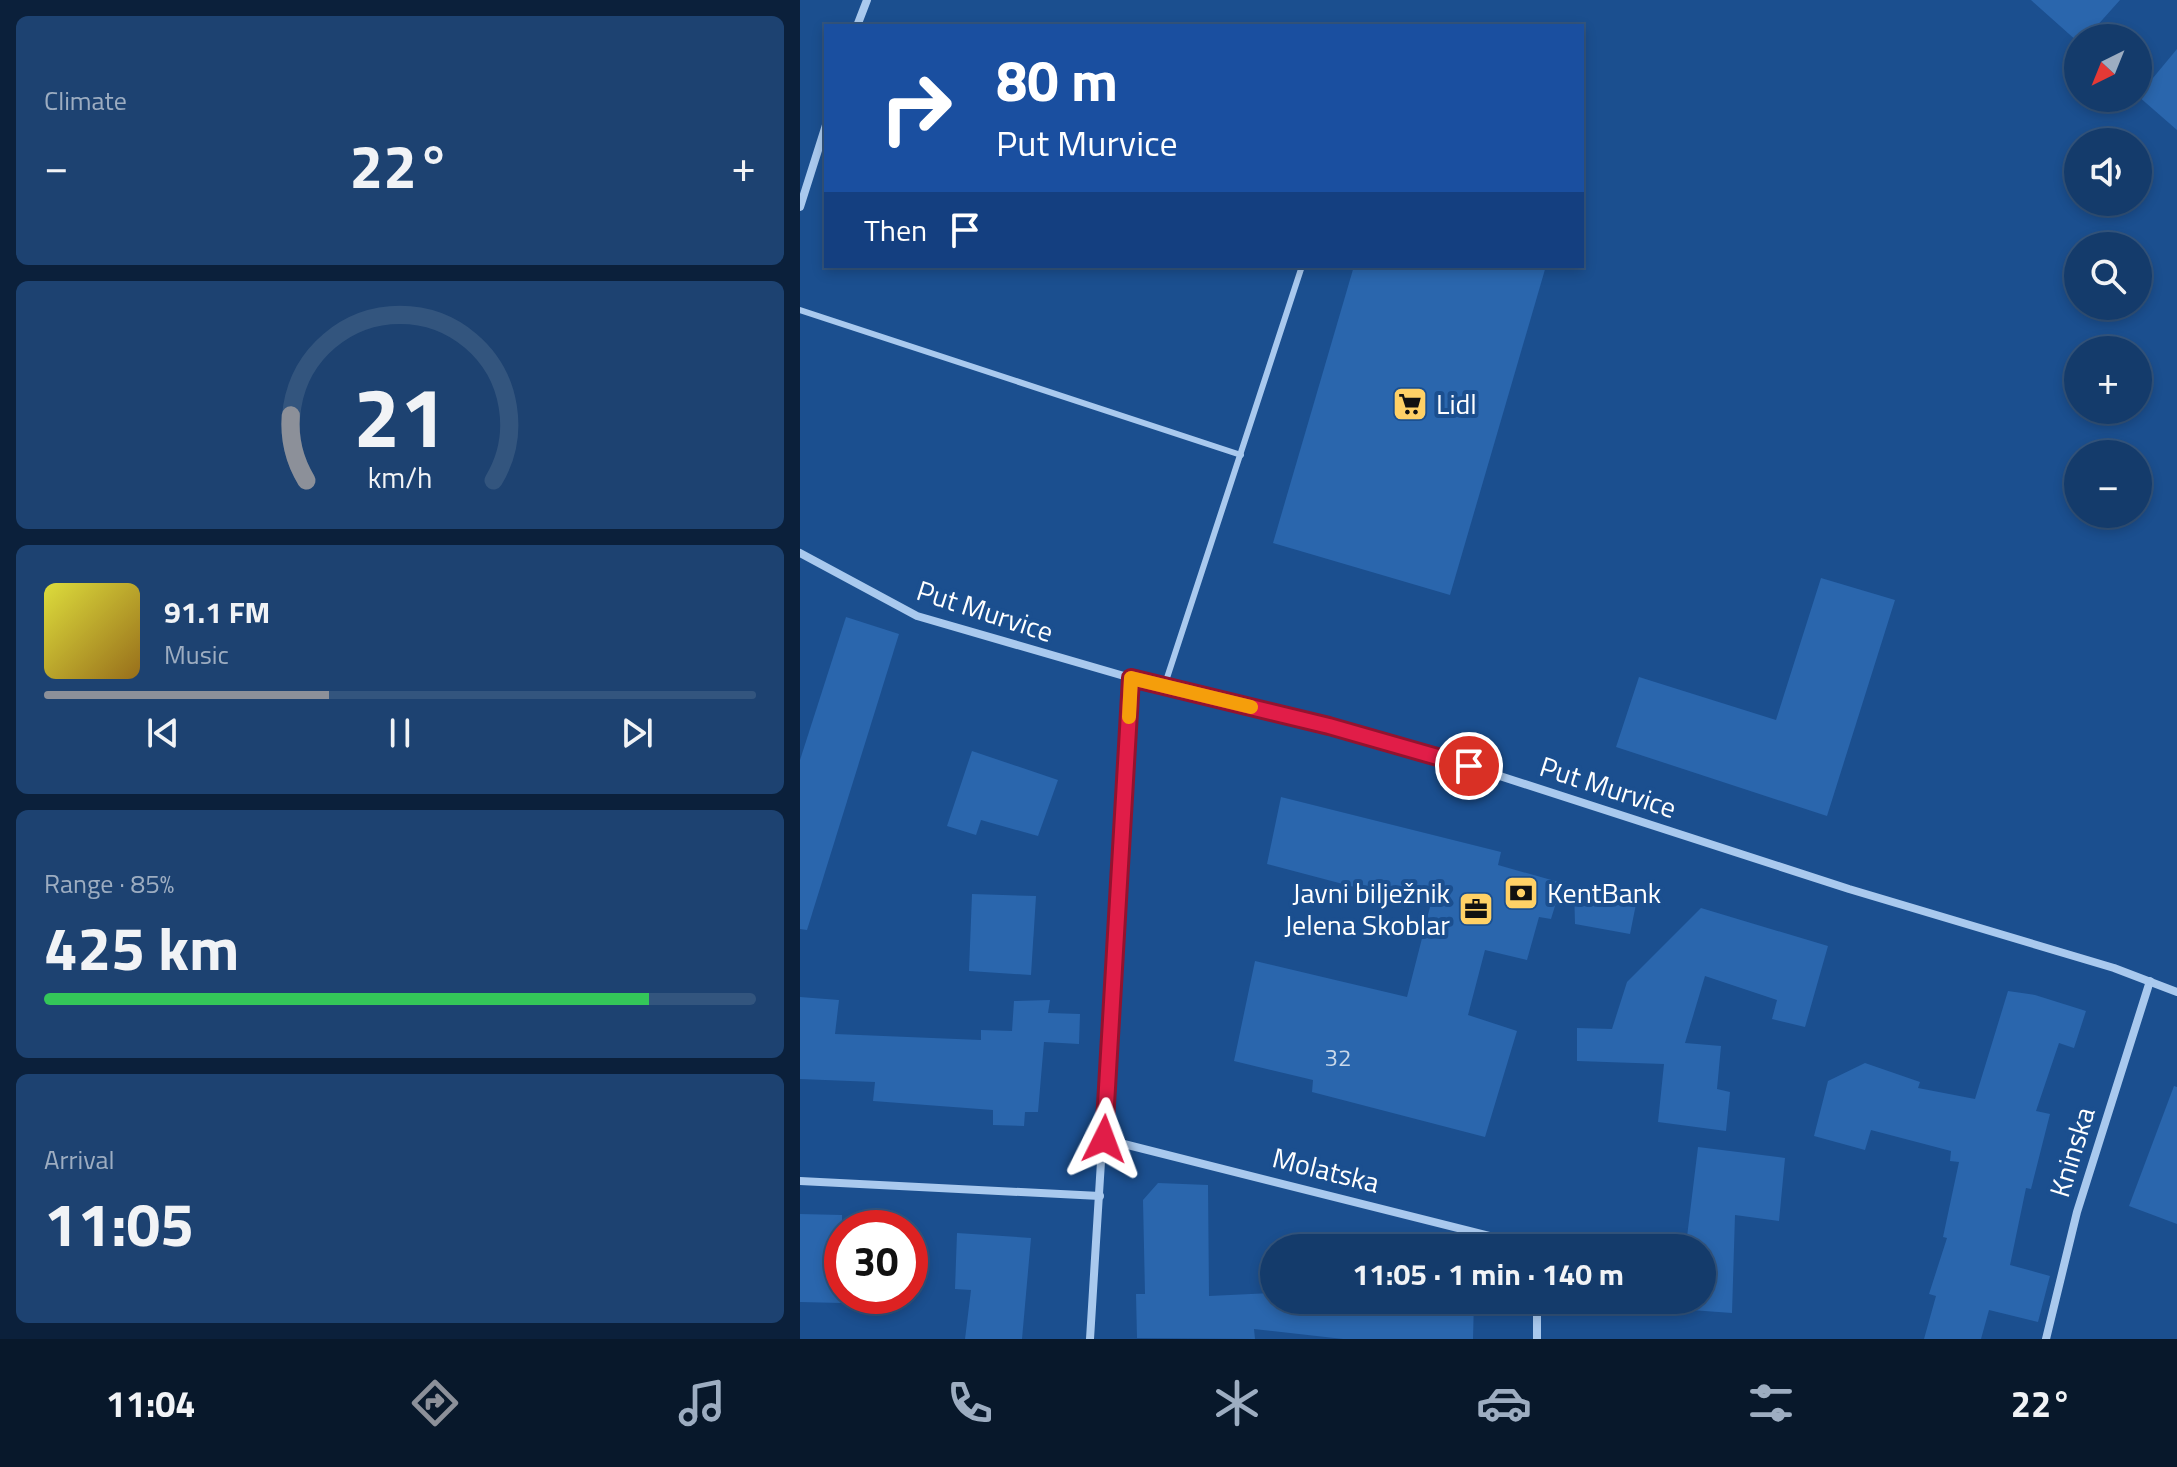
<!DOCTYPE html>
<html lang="en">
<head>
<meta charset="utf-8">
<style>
  :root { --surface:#143b6b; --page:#1d4271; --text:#f1f3f6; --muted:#9dadc1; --line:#33557e; --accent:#8c9099 }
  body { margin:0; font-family:"Titillium Web",sans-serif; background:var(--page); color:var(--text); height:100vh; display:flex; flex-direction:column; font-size:30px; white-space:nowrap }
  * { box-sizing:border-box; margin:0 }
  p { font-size:26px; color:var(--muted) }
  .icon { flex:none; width:44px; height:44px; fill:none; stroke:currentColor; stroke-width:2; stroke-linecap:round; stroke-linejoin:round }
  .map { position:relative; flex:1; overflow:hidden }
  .details { display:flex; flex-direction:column; gap:16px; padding:16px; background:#0b203b; width:800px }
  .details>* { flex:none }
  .guide { position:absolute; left:24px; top:24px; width:760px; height:244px; border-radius:0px; box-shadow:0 4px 12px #0003,0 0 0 2px var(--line); background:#1a4fa0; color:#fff; overflow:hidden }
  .needle { width:52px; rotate:223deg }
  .buttons { position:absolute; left:1264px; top:24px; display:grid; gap:16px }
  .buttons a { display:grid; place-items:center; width:88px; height:88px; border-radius:50%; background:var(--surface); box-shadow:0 4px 12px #0003,0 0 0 2px var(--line); font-size:40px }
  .speed { position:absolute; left:24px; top:1210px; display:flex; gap:16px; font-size:40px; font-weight:700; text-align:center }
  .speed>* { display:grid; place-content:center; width:104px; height:104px; border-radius:50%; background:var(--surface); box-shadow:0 4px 12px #0003,0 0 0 2px var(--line); line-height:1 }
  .speed .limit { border:12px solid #d22; background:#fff; color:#111 }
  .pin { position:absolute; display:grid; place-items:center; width:68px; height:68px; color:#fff; margin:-34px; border:4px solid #fff; border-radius:50%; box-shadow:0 2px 8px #0007 }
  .me { position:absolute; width:88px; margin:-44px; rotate:3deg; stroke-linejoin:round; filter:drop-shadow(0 0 6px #0008) }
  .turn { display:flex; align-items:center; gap:28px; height:168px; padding:0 40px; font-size:36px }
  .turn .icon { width:104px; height:104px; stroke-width:2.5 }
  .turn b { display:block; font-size:56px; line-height:68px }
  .then { display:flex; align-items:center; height:76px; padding:0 40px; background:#0003; gap:16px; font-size:30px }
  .big { font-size:60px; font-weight:700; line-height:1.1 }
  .details .card { flex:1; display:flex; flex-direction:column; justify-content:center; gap:12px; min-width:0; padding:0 28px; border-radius:12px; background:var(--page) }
  .details .dial { align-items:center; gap:0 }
  .dial svg { height:208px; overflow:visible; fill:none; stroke:var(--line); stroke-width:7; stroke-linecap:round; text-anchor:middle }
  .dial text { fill:var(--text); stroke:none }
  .song { display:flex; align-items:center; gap:24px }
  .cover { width:96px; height:96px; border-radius:12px; background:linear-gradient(135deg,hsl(60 70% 55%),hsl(40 70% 35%)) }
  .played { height:8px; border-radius:4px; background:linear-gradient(90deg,var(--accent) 40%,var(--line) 40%) }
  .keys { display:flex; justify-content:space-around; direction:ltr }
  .heat { display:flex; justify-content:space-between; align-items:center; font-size:44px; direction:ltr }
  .charge { height:12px; border-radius:6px; background:linear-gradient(90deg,#34c759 85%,var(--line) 0) }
  .trip { position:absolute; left:460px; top:1234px; width:456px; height:80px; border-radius:40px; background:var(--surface); box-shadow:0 4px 12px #0003,0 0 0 2px var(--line); font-weight:700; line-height:80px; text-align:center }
  .tabs { display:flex; height:128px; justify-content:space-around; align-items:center; background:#08182b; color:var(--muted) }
  .tabs .icon { width:56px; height:56px }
  .tabs .on { color:var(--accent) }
  .tabs b { font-size:36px; color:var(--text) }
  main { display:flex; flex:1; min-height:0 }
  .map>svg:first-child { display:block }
  .building { fill:#2a66ad }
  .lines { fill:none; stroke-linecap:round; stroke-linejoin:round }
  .service { stroke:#a9c9ee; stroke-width:6 }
  .minor { stroke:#a9c9ee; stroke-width:8 }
  .route-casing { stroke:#92132f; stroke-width:20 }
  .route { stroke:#e11d48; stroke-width:14 }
  .slow { stroke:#f59e0b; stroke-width:14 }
  .labels { text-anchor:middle; stroke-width:8; stroke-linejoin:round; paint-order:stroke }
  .number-label { font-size:24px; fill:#cad9ea }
  .poi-label { font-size:28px; fill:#fff; stroke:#1b4f8f; text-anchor:start }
  .street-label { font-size:28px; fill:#fff; stroke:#1b4f8f }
</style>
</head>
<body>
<main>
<section class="details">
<div class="card"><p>Climate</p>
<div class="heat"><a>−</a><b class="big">22°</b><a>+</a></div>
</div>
<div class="card dial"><svg viewBox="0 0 100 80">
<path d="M14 69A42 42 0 1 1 86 69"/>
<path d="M14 69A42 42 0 0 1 8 44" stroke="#8c9099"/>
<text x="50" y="56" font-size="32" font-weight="700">21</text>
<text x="50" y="72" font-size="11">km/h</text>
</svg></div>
<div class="card">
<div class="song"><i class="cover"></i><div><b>91.1 FM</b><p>Music</p></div></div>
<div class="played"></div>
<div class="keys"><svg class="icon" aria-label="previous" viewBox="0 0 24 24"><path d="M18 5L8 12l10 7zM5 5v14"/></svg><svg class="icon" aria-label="pause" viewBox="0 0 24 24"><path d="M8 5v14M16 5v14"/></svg><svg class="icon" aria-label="next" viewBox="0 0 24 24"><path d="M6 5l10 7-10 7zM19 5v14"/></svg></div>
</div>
<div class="card"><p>Range · 85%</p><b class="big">425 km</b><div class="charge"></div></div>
<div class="card"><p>Arrival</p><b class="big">11:05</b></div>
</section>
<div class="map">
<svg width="1377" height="1339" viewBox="0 0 1377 1339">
  <rect width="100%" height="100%" fill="#1b4f8f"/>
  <g class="building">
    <path d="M1231,0H1320L1286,38H1278V42Z"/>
    <path d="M1377,49V130L1338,96Z"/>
    <path d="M554,266H746L650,595L473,543Z"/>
    <path d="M1021,578L1095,600L1027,816L816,747L839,677L976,720Z"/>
    <path d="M46,617L99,634L7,930L0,929V760Z"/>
    <path d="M172,751L258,780L238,836L181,820L176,835L147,826Z"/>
    <path d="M481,797L701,852L698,865L762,883L751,919L739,917L727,960L685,950L668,1015L717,1031L685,1137L512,1092L513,1080L434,1061L455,961L607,997L630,907L467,864Z"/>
    <path d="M796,886L838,894L830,934L775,924L774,887L794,892Z"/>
    <path d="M172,894L236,896L231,975L169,971Z"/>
    <path d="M901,908L1028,946L1005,1027L972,1019L977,1000L905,976L885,1043L921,1046L917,1089L930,1092L926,1131L858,1122L864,1064L777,1061V1028L812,1029L827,982Z"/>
    <path d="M1208,991L1235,995L1286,1011L1274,1048L1259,1043L1236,1111L1250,1114L1231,1189L1226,1188L1210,1265L1250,1276L1238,1322L1189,1310L1181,1339H1124L1136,1296L1129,1294L1147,1238L1143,1237L1159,1162L1150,1161L1151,1151L1071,1130L1065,1150L1014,1136L1028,1081L1065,1063L1120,1082L1118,1088L1175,1099Z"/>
    <path d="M0,997L39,1000L35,1034L181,1040V1030L212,1031L214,1001L250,1000L248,1013L280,1014L279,1044L244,1042L238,1112H225L224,1126L193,1125V1110L73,1101L75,1082L0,1079Z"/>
    <path d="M1374,1086L1377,1087V1224L1329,1206Z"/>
    <path d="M898,1147L985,1158L979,1221L935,1215L932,1313L850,1307L851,1300H902V1248H855V1242L886,1245Z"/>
    <path d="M358,1183L408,1185L409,1296L474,1293V1300H674L673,1339H543L454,1329L455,1339L337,1338L336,1294H345L343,1200Z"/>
    <path d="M0,1214L42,1215V1303L0,1302Z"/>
    <path d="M157,1233L231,1238L222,1339H165L171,1290L155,1289Z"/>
  </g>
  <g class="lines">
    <g class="service">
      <path d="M0,310L441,455"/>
      <path d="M364,687L502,266"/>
    </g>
    <g class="minor">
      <path d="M57,26L67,0"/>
      <path d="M0,207L26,125"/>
      <path d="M0,553L117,616L331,678L529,726L669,766L1049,889L1314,968L1377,992"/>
      <path d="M304,1139L737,1248"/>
      <path d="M0,1181L300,1196"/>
      <path d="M737,1300V1339"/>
      <path d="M290,1339L331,678"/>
      <path d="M1246,1339L1277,1212L1350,981"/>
    </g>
  </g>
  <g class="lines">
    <g class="route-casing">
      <path id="route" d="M304,1139L331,678L529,726L669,766"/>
    </g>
    <use href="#route" class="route"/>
    <path class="slow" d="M329,717L331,678L451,707"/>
  </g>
  <defs>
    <g id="supermarket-square" transform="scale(1.8)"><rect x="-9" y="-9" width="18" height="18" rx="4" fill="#ffd166" stroke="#1b4f8f"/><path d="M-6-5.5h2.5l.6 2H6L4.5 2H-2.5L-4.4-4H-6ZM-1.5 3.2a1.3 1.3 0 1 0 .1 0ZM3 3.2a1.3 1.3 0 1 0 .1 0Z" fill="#111"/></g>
    <g id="bank-square" transform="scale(1.8)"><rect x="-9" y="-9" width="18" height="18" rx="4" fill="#ffd166" stroke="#1b4f8f"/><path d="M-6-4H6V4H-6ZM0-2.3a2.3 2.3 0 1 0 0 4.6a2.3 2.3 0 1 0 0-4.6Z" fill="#111"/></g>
    <g id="office-square" transform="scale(1.8)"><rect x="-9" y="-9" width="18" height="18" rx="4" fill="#ffd166" stroke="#1b4f8f"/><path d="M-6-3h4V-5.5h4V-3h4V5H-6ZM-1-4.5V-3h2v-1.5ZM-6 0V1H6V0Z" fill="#111"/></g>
  </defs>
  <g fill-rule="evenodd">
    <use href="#supermarket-square" x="610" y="404"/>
    <use href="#bank-square" x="721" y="893"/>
    <use href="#office-square" x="676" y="909"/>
  </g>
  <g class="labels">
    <g class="number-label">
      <text x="538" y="1066">32</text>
    </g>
    <g class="poi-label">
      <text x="636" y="414">Lidl</text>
      <text x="650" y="903" text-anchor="end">Javni bilježnik<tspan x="650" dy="32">Jelena Skoblar</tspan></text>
      <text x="747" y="903">KentBank</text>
    </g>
    <g class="street-label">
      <text transform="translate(185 611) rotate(18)" y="10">Put Murvice</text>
      <text transform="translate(808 787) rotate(18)" y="10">Put Murvice</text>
      <text transform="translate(1272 1152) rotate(-73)" y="10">Kninska</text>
      <text transform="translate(526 1170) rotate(14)" y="10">Molatska</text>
    </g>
  </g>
</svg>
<div class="buttons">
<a><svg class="needle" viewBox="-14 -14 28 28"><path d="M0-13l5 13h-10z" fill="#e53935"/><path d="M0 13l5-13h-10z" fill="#9dadc1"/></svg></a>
<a><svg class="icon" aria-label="sound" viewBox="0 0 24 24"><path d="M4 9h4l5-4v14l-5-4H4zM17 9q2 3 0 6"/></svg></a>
<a><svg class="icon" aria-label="search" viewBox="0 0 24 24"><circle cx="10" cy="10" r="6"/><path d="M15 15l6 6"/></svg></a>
<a>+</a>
<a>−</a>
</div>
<div class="speed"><div class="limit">30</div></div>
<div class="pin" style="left:669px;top:766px;background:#d93025"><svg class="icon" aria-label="arrive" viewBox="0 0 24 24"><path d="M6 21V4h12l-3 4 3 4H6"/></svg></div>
<svg class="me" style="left:304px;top:1139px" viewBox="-20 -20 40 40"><path d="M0-17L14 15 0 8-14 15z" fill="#e11d48" stroke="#fff" stroke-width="4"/></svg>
<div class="trip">11:05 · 1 min · 140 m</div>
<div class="guide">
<div class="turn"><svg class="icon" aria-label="right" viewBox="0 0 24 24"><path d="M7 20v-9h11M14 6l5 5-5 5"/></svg><div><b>80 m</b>Put Murvice</div></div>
<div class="then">Then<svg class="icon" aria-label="arrive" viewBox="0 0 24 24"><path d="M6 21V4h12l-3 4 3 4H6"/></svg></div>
</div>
</div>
</main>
<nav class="tabs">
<b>11:04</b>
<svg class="icon on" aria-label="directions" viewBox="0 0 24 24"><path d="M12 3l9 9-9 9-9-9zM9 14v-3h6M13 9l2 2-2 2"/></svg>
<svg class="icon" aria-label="music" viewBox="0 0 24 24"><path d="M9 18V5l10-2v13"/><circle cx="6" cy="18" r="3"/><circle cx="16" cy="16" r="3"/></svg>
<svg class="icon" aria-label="phone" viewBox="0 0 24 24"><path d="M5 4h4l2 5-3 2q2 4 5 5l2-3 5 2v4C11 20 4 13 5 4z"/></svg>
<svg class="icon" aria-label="climate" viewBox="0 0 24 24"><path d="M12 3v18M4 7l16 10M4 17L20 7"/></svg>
<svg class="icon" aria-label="car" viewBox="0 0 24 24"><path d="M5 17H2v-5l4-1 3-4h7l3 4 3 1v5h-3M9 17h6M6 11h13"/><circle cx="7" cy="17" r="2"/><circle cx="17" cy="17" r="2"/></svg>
<svg class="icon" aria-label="filters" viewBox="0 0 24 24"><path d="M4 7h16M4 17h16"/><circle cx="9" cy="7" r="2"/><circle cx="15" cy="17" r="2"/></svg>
<b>22°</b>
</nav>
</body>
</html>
